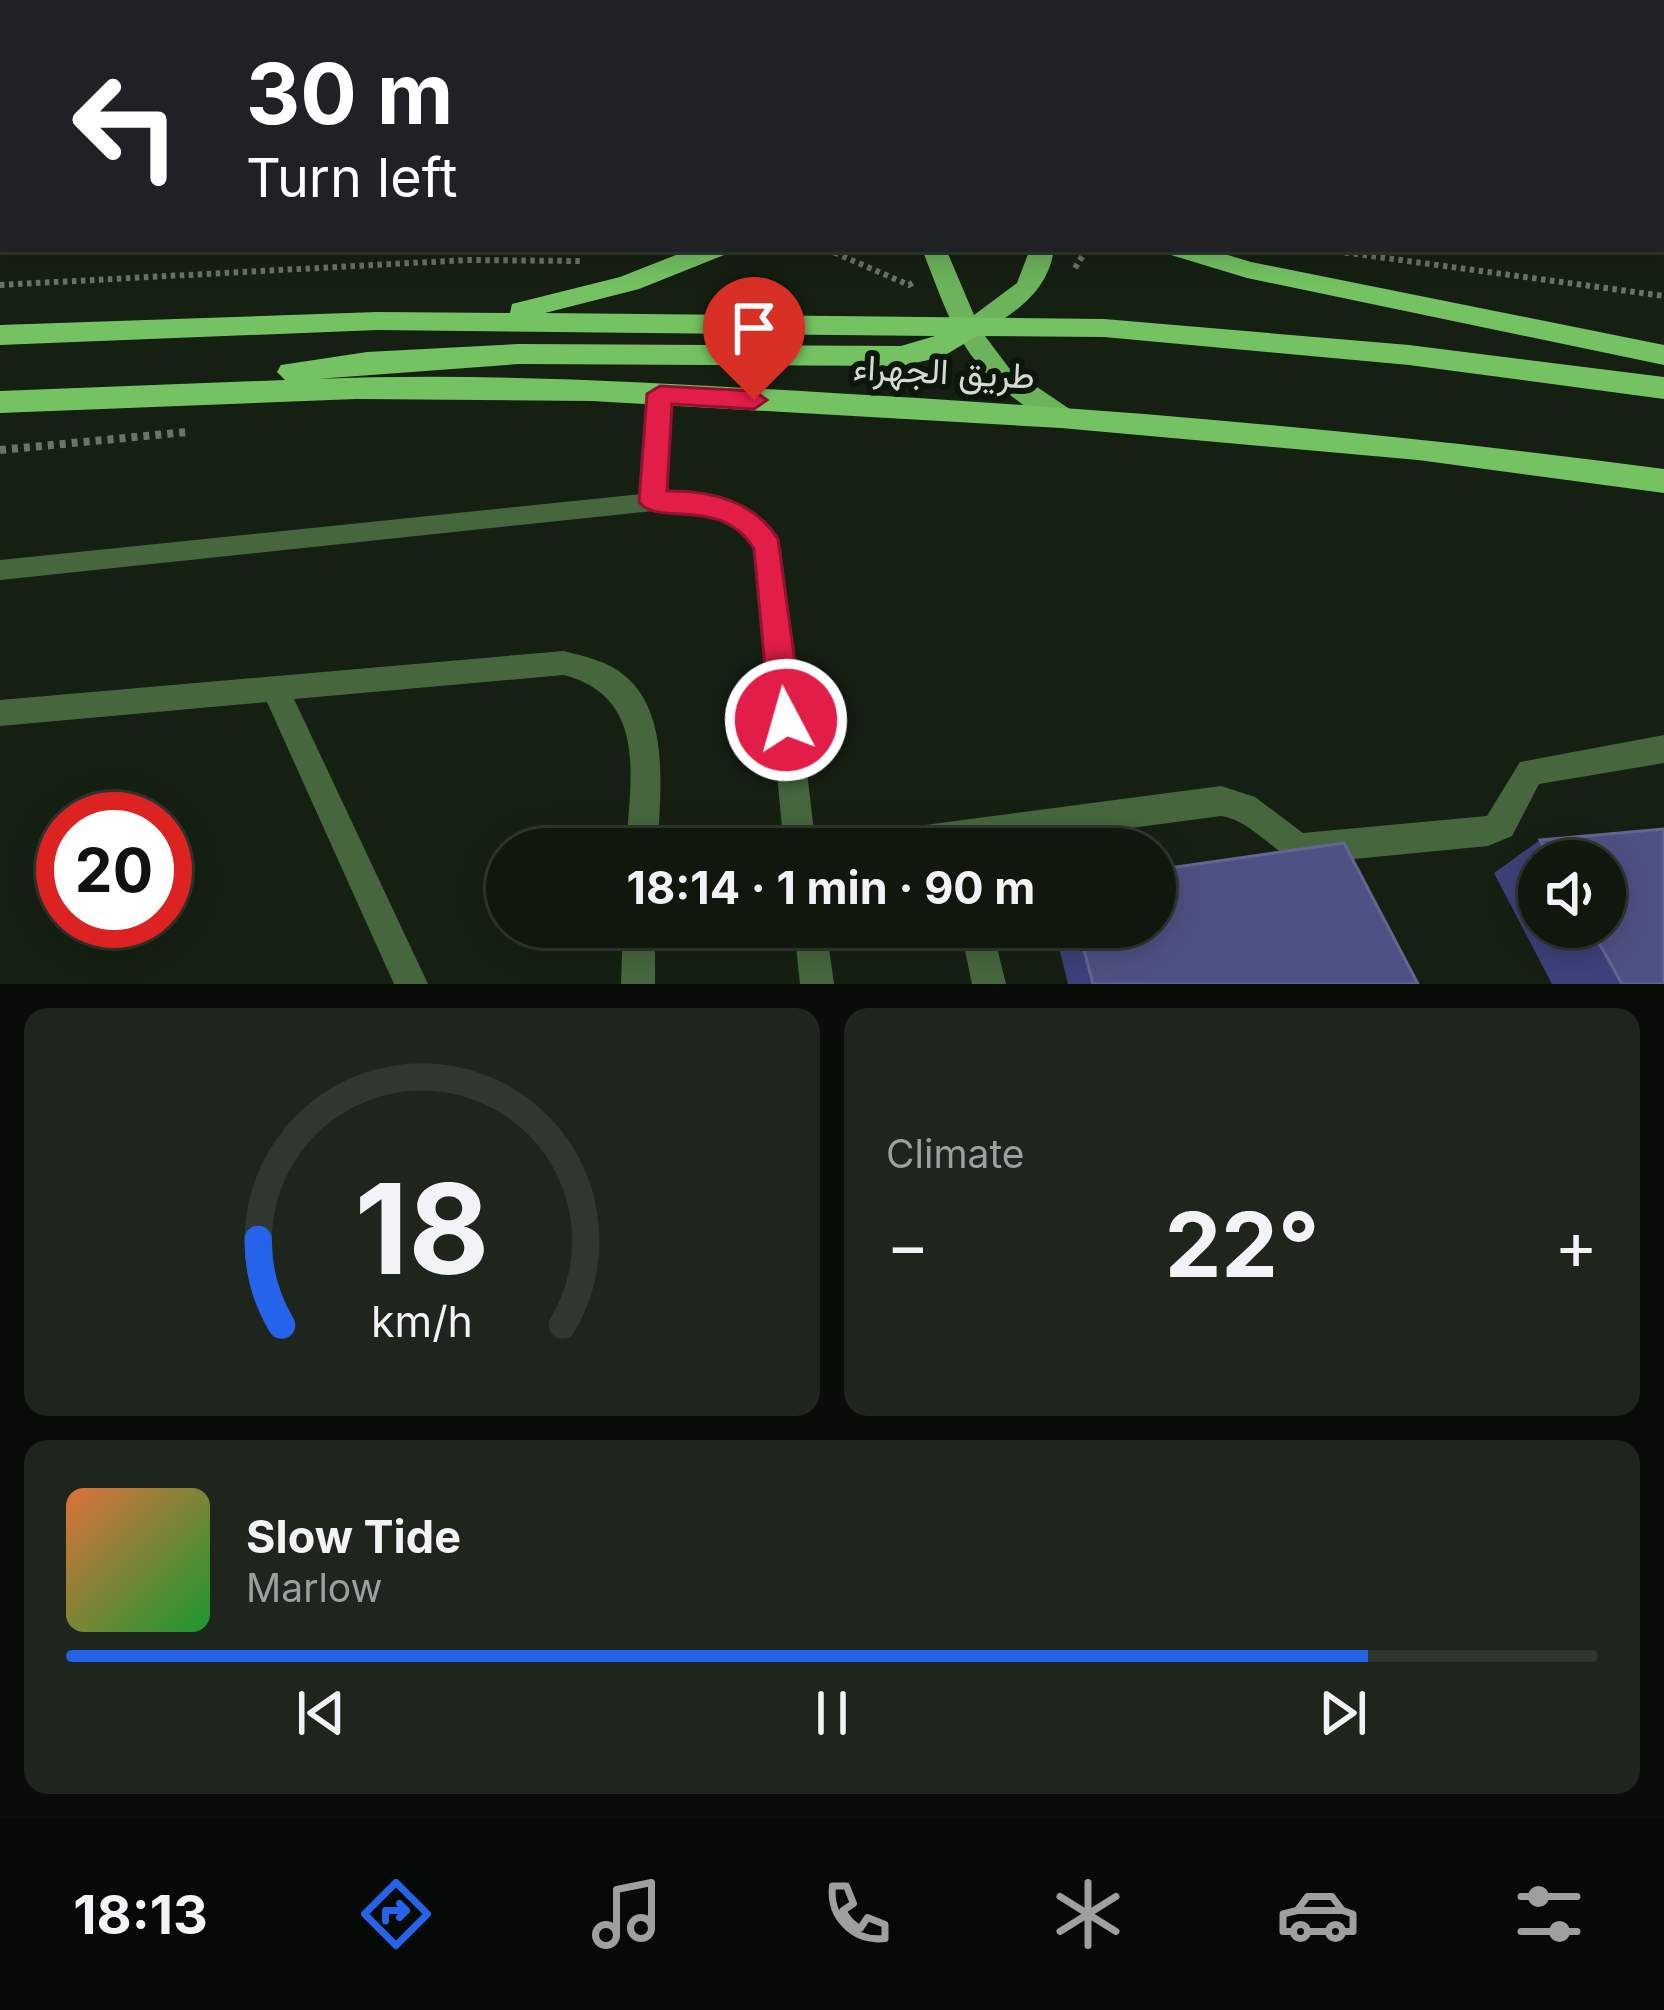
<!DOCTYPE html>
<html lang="en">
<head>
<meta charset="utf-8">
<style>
  :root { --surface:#10180e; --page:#1e251c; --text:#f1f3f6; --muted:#9ca09e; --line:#30372e; --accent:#2563eb }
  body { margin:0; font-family:Inter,Vazirmatn,sans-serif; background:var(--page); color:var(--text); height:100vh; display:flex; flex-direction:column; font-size:45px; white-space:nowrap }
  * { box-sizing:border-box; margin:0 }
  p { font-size:39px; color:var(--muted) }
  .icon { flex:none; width:66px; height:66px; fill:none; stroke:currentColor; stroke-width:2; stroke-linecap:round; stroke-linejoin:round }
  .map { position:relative; height:984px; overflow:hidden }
  .panel { display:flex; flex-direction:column; gap:24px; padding:24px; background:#090d08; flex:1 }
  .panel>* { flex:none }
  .top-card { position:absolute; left:0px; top:0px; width:1665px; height:252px; box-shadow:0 6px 30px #0003,0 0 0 3px var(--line); background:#202124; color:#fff; overflow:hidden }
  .tools { position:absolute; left:1518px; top:840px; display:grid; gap:24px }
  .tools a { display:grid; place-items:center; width:108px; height:108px; border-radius:50%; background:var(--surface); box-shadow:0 6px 30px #0003,0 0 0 3px var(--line); font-size:60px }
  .speed { position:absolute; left:36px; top:792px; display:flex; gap:24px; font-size:60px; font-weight:700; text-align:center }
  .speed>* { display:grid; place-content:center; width:156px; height:156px; border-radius:50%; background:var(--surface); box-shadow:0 6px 30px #0003,0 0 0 3px var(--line); line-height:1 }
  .speed .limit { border:18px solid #d22; background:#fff; color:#111 }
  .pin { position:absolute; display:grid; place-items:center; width:102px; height:102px; color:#fff; margin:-123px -51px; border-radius:50% 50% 50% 0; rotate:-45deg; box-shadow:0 0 12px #0007 }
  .pin .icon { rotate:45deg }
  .me { position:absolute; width:132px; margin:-66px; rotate:354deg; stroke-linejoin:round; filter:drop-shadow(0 0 9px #0008) }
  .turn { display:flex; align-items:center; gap:42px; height:252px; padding:0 48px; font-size:54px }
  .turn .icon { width:156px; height:156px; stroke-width:2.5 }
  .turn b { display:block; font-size:84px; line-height:102px }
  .big { font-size:90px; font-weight:700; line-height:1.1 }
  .panel .tile { flex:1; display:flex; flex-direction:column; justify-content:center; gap:18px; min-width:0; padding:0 42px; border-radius:24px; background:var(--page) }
  .panel .dial { align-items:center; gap:0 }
  .dial svg { height:312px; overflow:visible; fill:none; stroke:var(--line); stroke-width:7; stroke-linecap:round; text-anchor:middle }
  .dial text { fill:var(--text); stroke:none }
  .song { display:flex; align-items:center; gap:36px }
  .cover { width:144px; height:144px; border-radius:18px; background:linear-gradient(135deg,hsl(20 70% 55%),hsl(130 70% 35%)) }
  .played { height:12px; border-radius:6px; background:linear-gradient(90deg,var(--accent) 85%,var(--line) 85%) }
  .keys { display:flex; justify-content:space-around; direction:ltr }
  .heat { display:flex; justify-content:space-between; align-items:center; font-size:66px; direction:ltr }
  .panel .tiles { flex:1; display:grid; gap:24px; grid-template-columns:1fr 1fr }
  .tile:last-child { grid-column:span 2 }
  .trip { position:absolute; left:486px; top:828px; width:690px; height:120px; border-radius:60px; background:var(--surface); box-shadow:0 6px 30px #0003,0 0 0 3px var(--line); font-weight:700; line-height:120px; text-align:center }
  .tab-bar { display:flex; height:192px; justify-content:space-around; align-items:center; background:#060a06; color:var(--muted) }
  .tab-bar .icon { width:84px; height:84px }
  .tab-bar .on { color:var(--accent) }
  .tab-bar b { font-size:54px; color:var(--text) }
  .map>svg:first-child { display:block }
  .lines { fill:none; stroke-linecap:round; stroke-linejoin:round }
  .path-far1 { stroke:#6b7468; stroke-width:6; stroke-dasharray:4.5 4.5; stroke-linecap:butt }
  .path { stroke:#6b7468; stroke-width:8; stroke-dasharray:6 6; stroke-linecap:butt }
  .service { fill:#46673e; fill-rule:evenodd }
  .primary { fill:#6db35c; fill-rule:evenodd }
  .trunk { fill:#74c262; fill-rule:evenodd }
  .wall { fill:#3e417a; fill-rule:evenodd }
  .building { fill:#4e5183; stroke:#63668f; stroke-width:3 }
  .route { fill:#e11d48; stroke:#92132f; stroke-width:3 }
  .labels { text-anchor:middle; stroke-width:12; stroke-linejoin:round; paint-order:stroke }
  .street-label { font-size:36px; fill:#d3dad1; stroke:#0c1609 }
</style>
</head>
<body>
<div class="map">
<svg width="1664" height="984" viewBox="0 0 1664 984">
  <rect width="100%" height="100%" fill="#152012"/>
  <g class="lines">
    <g class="path-far1">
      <path d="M826,249L909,285L914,282"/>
      <path d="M1327,250L1664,296"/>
      <path d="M1075,268L1087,249"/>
      <path d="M0,285L467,260L580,261"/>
    </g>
    <path class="path" d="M0,450L187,432"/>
    <g class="service">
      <path d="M183,0H238L240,3H185Z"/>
      <path d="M739,0H753L755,3H741Z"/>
      <path d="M1031,0H1048L1050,3H1033Z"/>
      <path d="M1315,0H1333L1335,3H1317Z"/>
      <rect x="1662" y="133" width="2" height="10"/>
      <path d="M0,142L3,143V153L0,152Z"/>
      <rect x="1662" y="155" width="2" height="11"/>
      <rect x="1662" y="201" width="2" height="11"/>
      <path d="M660,386L671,394L666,493C712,494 757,505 781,548L816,849H784L756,550C730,515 694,511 653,511L0,580V560L642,494L649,394Z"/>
      <path d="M564,651C586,657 608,661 625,676C672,715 659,796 658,849H626C630,779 649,698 564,675L294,699L428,984H394L267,702L0,726V700Z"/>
      <path d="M1664,735V763L1539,784L1512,836L1488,846L1302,864C1273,853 1251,820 1221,816L972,849H841L846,838L857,834L1221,786L1255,797L1303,833L1487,816L1520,762Z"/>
      <path d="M623,927H655V984H621Z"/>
      <path d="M794,927H826L834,984H800Z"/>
      <path d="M960,927H992L1006,984H972Z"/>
    </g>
    <g class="primary">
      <path d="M834,0H852L854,3H836Z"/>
      <path d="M926,0H944L946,3H928Z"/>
      <path d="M922,249H946L974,315L1017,283L1030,249H1054C1048,291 1017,312 982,332L1009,368L1071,410L1075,417L1071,424C1053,429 1043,419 1029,409C961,362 951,323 922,249Z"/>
    </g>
    <g class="trunk">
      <path d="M823,0H843L844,3H824Z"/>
      <path d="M691,249H728L724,255L639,289L545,313L1104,319L1409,345L1664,377V399L1409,365L1104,337L977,336L942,357L901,366L519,364L317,379C489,372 662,383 833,393C1112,409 1388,432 1664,469V493L1418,460L1061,428L592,401L356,399L0,413V391L285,380L277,372L281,365L367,352L519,344L901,346L935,336L377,330L0,345V325L377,312L510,313L512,304L620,277Z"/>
      <path d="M1167,249H1208L1251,262L1664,345V365L1247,278L1171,255Z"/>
    </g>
  </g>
  <g class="wall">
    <path d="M1664,829V984H1552L1494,873L1540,840ZM1539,861H1605V927H1539Z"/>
    <path d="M1054,927H1155L1418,984H1068Z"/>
  </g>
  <g class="building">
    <path d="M1664,829V984H1622L1590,927H1605V861H1552L1540,840Z"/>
    <path d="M1344,843L1418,984H1093L1078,927H1155V870Z"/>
  </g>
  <path class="route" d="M660,386L754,391L767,400L754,409L672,404L667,491C710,490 754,501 778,539L803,720L798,730L786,734L775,730L770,720L754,549C722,495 657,527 639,502L647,394Z"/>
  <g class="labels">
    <g class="street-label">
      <text transform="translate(944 371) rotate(3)" y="13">طريق الجهراء</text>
    </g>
  </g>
</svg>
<div class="tools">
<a><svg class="icon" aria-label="sound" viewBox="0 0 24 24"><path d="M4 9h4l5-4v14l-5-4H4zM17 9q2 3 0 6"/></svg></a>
</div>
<div class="speed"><div class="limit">20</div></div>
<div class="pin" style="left:754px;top:400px;background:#d93025"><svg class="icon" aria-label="arrive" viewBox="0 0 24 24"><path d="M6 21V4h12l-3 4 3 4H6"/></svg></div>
<svg class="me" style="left:786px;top:720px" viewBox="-20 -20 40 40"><circle r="17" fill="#e11d48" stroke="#fff" stroke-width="3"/><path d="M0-11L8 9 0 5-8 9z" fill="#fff"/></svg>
<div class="trip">18:14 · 1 min · 90 m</div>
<div class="top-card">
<div class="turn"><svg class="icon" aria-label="left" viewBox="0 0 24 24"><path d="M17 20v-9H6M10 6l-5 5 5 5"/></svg><div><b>30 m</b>Turn left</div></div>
</div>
</div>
<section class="panel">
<div class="tiles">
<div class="tile dial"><svg viewBox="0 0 100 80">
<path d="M14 69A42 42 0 1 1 86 69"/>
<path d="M14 69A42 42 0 0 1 8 47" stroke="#2563eb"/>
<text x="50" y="56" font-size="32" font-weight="700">18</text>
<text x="50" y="72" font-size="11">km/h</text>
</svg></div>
<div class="tile"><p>Climate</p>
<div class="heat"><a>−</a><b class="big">22°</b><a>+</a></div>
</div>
<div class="tile">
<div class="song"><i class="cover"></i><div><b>Slow Tide</b><p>Marlow</p></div></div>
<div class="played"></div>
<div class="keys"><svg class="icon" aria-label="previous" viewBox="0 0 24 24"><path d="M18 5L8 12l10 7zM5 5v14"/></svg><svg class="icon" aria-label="pause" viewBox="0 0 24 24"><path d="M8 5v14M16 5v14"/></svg><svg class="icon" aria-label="next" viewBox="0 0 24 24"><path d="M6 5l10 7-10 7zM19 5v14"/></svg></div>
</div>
</div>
</section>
<nav class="tab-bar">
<b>18:13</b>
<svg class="icon on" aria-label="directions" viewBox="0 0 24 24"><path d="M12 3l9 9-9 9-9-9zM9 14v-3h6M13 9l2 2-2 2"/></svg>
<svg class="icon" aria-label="music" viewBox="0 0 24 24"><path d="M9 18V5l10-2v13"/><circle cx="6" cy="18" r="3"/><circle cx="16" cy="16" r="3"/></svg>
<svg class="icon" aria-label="phone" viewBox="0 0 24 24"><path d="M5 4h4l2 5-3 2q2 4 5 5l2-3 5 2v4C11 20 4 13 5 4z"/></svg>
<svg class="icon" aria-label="climate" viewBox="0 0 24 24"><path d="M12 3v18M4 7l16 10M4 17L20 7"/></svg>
<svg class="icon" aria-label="car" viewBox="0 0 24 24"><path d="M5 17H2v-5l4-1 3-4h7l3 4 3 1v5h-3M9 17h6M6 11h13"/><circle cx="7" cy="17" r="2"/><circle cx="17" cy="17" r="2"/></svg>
<svg class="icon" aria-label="filters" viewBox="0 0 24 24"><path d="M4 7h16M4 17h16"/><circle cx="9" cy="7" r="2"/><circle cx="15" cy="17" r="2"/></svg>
</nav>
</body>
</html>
